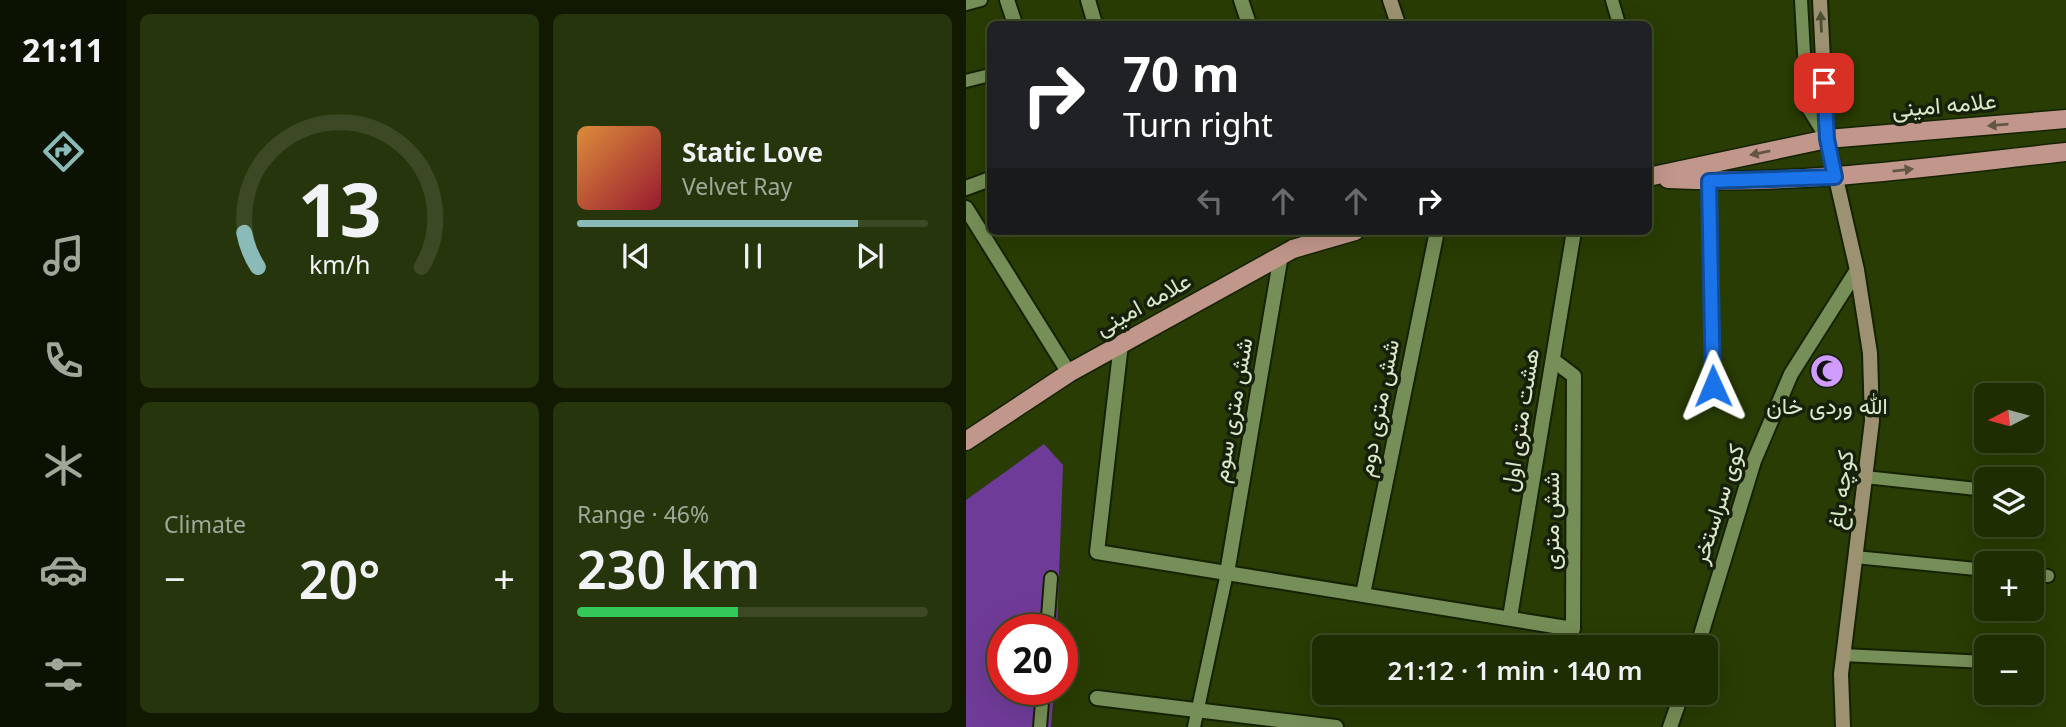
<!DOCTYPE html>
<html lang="en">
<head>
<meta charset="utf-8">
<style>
  :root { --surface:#1f2d02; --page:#27350c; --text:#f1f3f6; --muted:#a1a899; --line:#3c4924; --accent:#8bbbb9 }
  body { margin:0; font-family:"Noto Sans",Vazirmatn,sans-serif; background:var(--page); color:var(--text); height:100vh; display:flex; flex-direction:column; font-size:26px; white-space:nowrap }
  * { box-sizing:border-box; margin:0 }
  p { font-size:23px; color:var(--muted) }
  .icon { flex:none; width:38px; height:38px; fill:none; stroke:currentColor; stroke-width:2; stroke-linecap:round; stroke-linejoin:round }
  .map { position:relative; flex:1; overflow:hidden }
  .details { display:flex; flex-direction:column; gap:14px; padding:14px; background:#111901; width:840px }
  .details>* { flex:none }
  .top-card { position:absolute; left:21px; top:21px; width:665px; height:214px; border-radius:10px; box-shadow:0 7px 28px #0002,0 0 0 2px var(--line); background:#202124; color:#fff; overflow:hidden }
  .needle { width:46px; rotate:264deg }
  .buttons { position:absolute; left:1008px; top:383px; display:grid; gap:14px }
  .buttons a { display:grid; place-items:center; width:70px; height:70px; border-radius:10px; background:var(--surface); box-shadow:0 7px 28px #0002,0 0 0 2px var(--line); font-size:35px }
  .speed { position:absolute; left:21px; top:614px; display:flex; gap:14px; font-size:35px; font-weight:700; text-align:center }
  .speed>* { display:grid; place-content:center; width:91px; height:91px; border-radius:50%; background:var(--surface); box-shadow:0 7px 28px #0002,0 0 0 2px var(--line); line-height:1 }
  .speed .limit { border:10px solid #d22; background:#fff; color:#111 }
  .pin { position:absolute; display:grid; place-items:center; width:60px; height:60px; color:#fff; margin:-30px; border-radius:14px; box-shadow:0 4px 10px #0006 }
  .me { position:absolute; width:77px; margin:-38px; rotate:359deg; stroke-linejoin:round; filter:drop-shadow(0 0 5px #0008) }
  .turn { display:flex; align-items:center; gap:24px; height:147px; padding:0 21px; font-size:32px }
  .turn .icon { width:91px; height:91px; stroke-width:2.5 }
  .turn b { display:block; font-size:49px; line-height:60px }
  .lanes { display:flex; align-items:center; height:66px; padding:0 21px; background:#0003; justify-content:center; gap:35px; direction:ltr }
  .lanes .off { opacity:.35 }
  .big { font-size:52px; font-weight:600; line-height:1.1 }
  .details .widget { flex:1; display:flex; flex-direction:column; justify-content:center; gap:10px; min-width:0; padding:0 24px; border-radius:10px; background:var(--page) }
  .details .dial { align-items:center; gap:0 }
  .dial svg { height:182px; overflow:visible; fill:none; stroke:var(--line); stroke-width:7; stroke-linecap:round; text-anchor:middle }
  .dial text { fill:var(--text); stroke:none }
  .song { display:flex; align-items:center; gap:21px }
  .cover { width:84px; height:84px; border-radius:10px; background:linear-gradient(135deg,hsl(30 70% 55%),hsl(350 70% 35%)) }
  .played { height:7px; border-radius:4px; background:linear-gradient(90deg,var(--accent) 80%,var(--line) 80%) }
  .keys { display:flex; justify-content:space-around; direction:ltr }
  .heat { display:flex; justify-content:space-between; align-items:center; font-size:38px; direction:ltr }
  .charge { height:10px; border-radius:5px; background:linear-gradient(90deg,#34c759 46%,var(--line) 0) }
  .details .tiles { flex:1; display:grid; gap:14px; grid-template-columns:repeat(2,1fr) }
  .trip { position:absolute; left:346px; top:635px; width:406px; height:70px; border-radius:10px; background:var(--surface); box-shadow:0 7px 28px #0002,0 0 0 2px var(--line); font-weight:600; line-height:70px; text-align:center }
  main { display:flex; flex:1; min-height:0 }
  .tabs { display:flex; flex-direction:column; width:126px; justify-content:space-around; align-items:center; background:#0c1201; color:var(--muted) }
  .tabs .icon { width:49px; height:49px }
  .tabs .on { color:var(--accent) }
  .tabs b { font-size:32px; color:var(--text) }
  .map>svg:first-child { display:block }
  .green { fill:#6f3b98 }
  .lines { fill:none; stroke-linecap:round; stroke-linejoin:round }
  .lane-casing { stroke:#142200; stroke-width:16 }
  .street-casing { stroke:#142200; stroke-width:18 }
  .secondary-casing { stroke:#142200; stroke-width:18 }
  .primary-casing { stroke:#142200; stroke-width:21 }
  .lane { stroke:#768e57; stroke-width:12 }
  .street { stroke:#768e57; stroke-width:14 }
  .secondary { stroke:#9c9271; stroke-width:14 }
  .primary { stroke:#c2978b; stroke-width:18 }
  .oneway { fill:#4c4e33 }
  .oneway2 { fill:#645644 }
  .route-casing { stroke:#114b97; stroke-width:18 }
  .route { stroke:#1a73e8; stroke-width:12 }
  .labels { text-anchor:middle; stroke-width:7; stroke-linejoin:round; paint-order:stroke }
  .street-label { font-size:23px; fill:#dbe8cb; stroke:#17200a }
  .poi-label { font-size:23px; fill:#dbe8cb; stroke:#17200a }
</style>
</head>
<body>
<main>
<nav class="tabs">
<b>21:11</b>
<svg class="icon on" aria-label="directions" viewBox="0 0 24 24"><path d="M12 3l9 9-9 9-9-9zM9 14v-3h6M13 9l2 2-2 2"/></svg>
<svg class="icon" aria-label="music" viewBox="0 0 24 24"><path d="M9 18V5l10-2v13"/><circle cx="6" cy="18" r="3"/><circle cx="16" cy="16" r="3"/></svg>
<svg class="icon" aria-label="phone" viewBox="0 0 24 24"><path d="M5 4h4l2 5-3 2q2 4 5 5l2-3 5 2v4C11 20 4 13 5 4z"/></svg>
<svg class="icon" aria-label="climate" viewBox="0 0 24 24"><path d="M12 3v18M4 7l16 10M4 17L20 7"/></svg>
<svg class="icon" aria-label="car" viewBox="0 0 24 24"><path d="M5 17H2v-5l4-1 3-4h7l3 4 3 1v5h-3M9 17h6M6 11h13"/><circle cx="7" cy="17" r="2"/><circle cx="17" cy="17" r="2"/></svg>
<svg class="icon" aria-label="filters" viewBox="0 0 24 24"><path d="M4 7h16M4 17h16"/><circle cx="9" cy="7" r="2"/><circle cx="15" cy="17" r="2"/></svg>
</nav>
<section class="details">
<div class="tiles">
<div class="widget dial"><svg viewBox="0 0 100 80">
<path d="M14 69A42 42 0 1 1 86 69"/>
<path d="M14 69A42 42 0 0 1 8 54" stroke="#8bbbb9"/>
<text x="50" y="56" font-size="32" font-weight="700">13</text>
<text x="50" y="72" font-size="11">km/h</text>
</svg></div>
<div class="widget">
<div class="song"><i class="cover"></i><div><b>Static Love</b><p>Velvet Ray</p></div></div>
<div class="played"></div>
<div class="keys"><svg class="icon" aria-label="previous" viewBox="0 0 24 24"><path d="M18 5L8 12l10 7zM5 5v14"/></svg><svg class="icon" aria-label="pause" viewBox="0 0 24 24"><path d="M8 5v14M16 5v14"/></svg><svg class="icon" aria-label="next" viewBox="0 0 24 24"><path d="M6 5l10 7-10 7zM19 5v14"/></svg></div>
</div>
<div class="widget"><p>Climate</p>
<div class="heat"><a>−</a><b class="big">20°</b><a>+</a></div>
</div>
<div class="widget"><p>Range · 46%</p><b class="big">230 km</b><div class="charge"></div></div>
</div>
</section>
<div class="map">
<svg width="1100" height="727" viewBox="0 0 1100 727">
  <rect width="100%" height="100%" fill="#293c03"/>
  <path class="green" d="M78,444L97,465L91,630H37V690H88L85,727H0V500Z"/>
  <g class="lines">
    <g class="lane-casing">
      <g id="lane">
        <path d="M646,0L653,24"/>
        <path d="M835,0L841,107L861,139"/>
        <path d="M0,4L15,0"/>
        <path d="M0,81L24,75"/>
        <path d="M743,181L747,386"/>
        <path d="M899,477L1020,490"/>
        <path d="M1066,495H1068"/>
        <path d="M889,557L1020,570"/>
        <path d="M1066,574L1082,576"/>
        <path d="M81,630L85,578"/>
        <path d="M877,655L1020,662"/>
        <path d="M74,727L77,690"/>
        <path d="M228,727L261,573"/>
      </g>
    </g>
    <g class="street-casing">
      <g id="street">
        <path d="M41,0L49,24"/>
        <path d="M122,0L129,24"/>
        <path d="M275,0L283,24"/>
        <path d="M0,188L24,179"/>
        <path d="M0,208L103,373"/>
        <path d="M155,344L131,552L607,629L608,376L587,360"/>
        <path d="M261,573L315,255"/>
        <path d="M397,594L471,231"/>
        <path d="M544,617L608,231"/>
        <path d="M731,648L788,461L825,374L891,270"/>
        <path d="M131,698L370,727"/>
        <path d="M704,727L716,693"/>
      </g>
    </g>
    <g class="secondary-casing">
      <g id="secondary">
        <path d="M424,0L432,24"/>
        <path d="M854,0L861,139L891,270L904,353L906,421L875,674L877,727"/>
      </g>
    </g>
    <g class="primary-casing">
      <g id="primary">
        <path d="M682,177L861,139L1100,119"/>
        <path d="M702,179C836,186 968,166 1100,152"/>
        <path d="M0,441L103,373L327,249L389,231"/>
      </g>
    </g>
    <use href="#lane" class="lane"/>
    <use href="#street" class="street"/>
    <use href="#secondary" class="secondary"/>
    <use href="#primary" class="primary"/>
  </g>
  <defs><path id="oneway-solid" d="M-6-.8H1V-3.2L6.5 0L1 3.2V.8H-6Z" transform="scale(1.75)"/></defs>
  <use class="oneway" href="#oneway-solid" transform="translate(855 22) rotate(-93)"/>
  <g class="oneway2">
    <use href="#oneway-solid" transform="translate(1032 125) rotate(175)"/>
    <use href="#oneway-solid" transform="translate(794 153) rotate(168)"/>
    <use href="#oneway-solid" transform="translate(937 170) rotate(-6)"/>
  </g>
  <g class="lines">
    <g class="route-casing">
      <path id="route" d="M747,386L743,181L869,177L861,139L858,83"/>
    </g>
    <use href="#route" class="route"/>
  </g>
  <defs>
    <g id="mosque-disc" transform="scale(1.75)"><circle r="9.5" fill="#d09dfe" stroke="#17200a"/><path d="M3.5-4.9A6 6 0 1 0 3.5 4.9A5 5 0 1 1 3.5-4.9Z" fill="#111"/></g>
  </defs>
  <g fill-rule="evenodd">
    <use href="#mosque-disc" x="861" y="371"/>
  </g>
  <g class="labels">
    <g class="street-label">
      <text transform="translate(978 105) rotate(-5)" y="8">علامه امینی</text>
      <text transform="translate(177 304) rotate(-29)" y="8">علامه امینی</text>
      <text transform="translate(412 408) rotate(-79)" y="8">شش متری دوم</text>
      <text transform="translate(266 410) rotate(-80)" y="8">شش متری سوم</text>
      <text transform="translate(554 420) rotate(-81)" y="8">هشت متری اول</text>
      <text transform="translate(875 490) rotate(-83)" y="8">کوچه باغ</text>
      <text transform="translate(752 504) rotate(-72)" y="8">کوی سراستخر</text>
      <text transform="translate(585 521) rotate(-90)" y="8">شش متری</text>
    </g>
    <g class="poi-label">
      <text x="861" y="414">الله وردی خان</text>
    </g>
  </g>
</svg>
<div class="buttons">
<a><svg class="needle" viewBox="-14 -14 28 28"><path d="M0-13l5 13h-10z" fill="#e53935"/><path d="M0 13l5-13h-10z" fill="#a1a899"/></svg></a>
<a><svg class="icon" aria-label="layers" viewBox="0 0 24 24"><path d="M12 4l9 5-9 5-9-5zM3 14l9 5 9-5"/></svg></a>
<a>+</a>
<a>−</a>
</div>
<div class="speed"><div class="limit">20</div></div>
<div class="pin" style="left:858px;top:83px;background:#d93025"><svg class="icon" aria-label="arrive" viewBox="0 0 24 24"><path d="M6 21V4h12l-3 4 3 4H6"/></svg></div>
<svg class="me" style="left:747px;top:386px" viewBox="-20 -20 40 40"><path d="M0-17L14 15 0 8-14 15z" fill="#1a73e8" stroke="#fff" stroke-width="4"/></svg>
<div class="trip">21:12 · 1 min · 140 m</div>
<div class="top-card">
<div class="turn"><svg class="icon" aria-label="right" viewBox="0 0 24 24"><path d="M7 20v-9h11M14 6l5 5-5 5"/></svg><div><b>70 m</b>Turn right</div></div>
<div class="lanes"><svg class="icon off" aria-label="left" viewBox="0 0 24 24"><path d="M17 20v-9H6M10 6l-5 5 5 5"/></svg><svg class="icon off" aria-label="ahead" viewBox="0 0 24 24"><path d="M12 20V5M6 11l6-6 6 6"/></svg><svg class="icon off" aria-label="ahead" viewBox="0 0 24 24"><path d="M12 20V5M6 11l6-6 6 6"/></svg><svg class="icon" aria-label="right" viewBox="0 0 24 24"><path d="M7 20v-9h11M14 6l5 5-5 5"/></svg></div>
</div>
</div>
</main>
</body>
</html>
